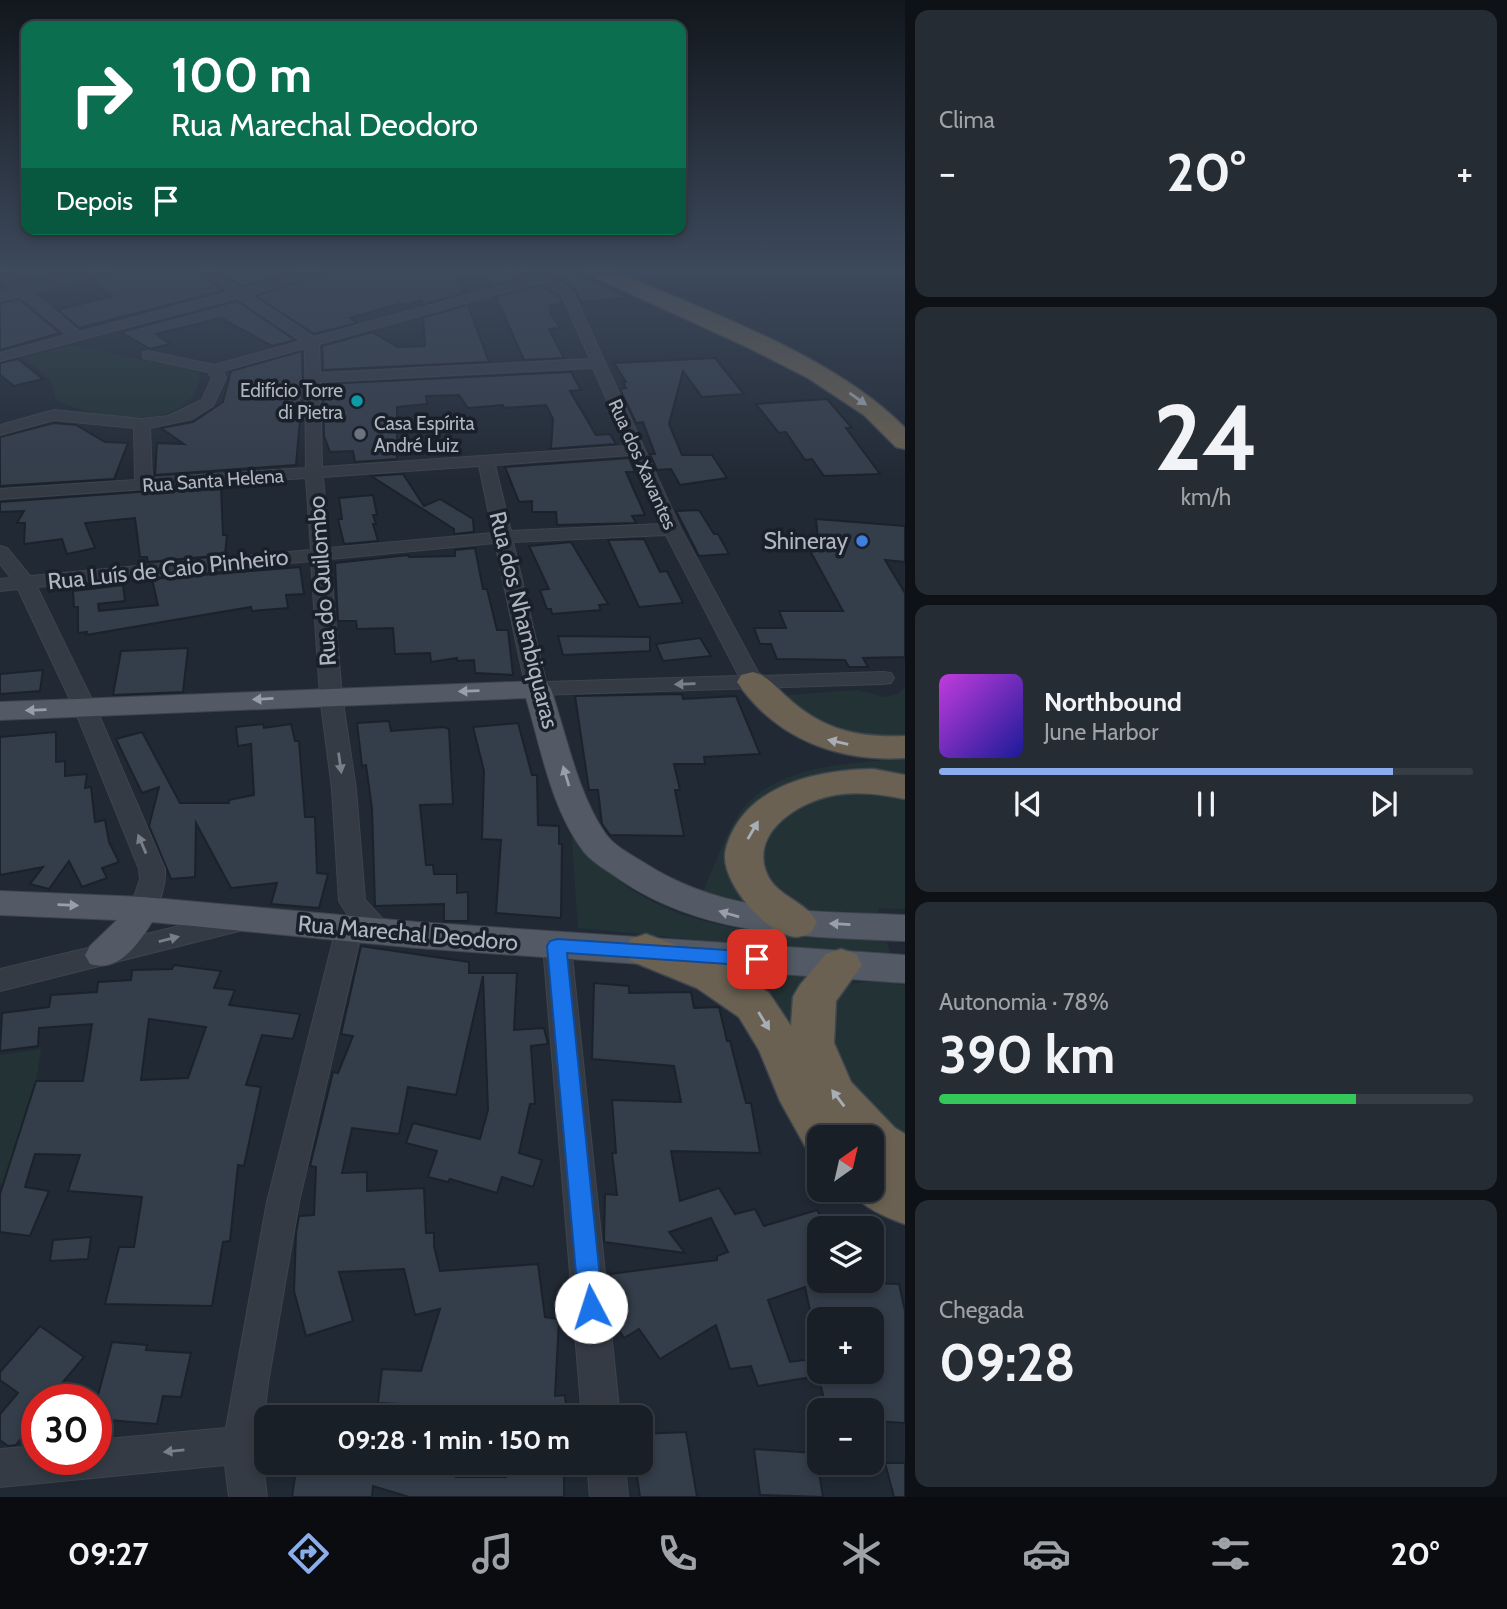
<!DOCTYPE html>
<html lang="pt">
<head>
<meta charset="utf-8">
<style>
  :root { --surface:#191f27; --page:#262c33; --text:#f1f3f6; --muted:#9fa2a7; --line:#373d44; --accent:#8aaeec }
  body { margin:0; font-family:Cabin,sans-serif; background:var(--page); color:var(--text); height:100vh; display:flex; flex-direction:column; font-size:26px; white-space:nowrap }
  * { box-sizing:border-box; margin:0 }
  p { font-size:23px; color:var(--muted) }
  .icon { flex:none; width:38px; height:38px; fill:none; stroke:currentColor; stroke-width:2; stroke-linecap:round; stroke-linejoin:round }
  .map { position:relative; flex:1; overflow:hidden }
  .details { display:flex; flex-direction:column; gap:10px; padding:10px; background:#0e1115; width:602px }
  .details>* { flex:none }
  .top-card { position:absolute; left:21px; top:21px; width:665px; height:214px; border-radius:14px; box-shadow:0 4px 10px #0003,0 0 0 2px var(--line); background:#0b6e4f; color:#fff; overflow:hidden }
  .needle { width:46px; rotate:34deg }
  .buttons { position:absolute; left:807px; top:1125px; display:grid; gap:14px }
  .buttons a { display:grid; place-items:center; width:77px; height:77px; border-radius:14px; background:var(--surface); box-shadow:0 4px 10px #0003,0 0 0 2px var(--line); font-size:35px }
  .speed { position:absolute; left:21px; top:1384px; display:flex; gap:14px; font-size:35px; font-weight:700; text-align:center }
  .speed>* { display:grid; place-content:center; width:91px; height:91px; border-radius:50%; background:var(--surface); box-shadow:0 4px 10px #0003,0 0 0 2px var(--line); line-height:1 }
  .speed .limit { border:10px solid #d22; background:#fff; color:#111 }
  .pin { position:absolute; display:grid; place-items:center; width:60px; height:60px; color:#fff; margin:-30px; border-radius:14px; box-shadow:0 4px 10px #0006 }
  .me { position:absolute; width:77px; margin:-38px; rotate:355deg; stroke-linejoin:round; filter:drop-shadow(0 0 5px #0008) }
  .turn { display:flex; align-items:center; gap:24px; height:147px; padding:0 35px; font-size:32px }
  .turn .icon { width:91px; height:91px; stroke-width:2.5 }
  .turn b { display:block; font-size:49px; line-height:60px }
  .then { display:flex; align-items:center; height:66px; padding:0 35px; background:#0003; gap:14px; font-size:26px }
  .big { font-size:52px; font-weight:700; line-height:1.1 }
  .details .widget { flex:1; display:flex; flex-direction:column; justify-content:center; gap:10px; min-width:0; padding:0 24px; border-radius:14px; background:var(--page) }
  .details .dial { align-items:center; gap:0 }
  .dial b { font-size:91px; line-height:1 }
  .song { display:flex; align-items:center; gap:21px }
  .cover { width:84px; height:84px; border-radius:10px; background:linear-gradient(135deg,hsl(290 70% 55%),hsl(240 70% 35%)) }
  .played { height:7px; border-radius:4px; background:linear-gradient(90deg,var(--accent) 85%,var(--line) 85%) }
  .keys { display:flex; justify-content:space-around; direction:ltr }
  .heat { display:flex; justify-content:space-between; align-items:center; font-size:38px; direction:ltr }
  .charge { height:10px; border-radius:5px; background:linear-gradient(90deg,#34c759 78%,var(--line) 0) }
  .trip { position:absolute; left:254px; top:1405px; width:399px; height:70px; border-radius:14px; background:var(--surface); box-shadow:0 4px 10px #0003,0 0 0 2px var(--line); font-weight:700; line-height:70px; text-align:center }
  .dock { display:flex; height:112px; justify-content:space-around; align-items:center; background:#0a0c10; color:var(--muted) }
  .dock .icon { width:49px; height:49px }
  .dock .selected { color:var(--accent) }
  .dock b { font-size:32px; color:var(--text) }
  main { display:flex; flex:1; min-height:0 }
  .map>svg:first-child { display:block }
  .green { fill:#233335 }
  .building { fill:#343d4a; stroke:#1c222b; stroke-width:2; fill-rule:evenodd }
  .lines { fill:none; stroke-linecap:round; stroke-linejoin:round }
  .minor-casing { stroke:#3e444e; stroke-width:2 }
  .major-casing { stroke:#3e444e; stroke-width:2 }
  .highway-casing { stroke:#3f464f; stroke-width:3 }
  .minor { fill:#353b45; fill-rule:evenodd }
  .major { fill:#535a65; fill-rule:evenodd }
  .highway { fill:#6a6152; fill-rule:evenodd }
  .oneway { fill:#a8aeb6 }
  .oneway2 { fill:#787f89 }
  .oneway3 { fill:#989faa }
  .route { fill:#1a73e8; stroke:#114b97; stroke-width:2 }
  .culture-dot { fill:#0f9aa8; stroke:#1a2029; stroke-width:2.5 }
  .worship-dot { fill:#6b7280; stroke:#1a2029; stroke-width:2.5 }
  .shop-dot { fill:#3f7fe0; stroke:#1a2029; stroke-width:2.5 }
  .labels { text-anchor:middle; stroke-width:7; stroke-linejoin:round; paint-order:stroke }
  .far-poi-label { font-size:19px; fill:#afb6c1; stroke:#1a2029; text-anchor:end }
  .far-street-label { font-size:19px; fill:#afb6c1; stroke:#1a2029 }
  .poi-label { font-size:23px; fill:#afb6c1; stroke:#1a2029; text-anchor:end }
  .street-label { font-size:23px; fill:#afb6c1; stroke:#1a2029 }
</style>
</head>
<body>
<main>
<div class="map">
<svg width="905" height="1497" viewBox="0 0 905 1497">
  <rect width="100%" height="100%" fill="#212934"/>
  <g class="green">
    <path d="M74,345L200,372C200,436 92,419 56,400L50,379L22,358Z"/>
    <path d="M905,687V742L852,743L776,696L857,690L885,697L898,694Z"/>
    <path d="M905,758V780L873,777L748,821L761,910L701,897C712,872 721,846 734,822C766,763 848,765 905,758Z"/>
    <path d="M876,790L905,795V909L878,908L879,916L822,914L797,907L763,877C763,866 760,848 763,838C776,801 843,793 876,790Z"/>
    <path d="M571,826C582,840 592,857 604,868C680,939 790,934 886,938L890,954L778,948L578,928Z"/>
    <path d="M701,963L812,973L797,1039Z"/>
    <path d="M896,978L898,985H905V1153L841,1082L827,1009L849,984Z"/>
    <path d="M41,1049L36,1081L3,1184L0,1183V1055Z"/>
  </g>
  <g class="building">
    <path d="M114,272H198L223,291L79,328L58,310L113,296L91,280Z"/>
    <path d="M221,272H292L241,286Z"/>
    <path d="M328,272H456L464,293L423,305L422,300L405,305L401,303L350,318L357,323L314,334L256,296Z"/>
    <path d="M485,272H519L520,278L491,286Z"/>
    <path d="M538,272H578L628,298L581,302L575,290L559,277Z"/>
    <path d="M540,285L559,296L563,304L549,305L553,312H550L560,328L549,329L564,358L524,360L496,297Z"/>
    <path d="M19,299L60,333L0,350V303Z"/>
    <path d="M237,301L295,340L272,346L221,318L156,334L170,344L150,349L121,332Z"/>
    <path d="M468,305L489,362L323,370L322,346L372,332L398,347L425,346L423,317Z"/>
    <path d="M302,351L303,385L296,465L155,475L157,443L184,444L161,428L193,422L223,402L231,371Z"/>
    <path d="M715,358L744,394L702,397L683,371L669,424L682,455H712L727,478L680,485L671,469L657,470L650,454H655L643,422L636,423L620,389L626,388L623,382H626L614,363Z"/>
    <path d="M18,359L43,379L14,386L0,375V363Z"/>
    <path d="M571,372L581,390L570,391L596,435L610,434L616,444L548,449L551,448L553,419L546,405L504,408L503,405L468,408L459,395L426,396L427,404L397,407V459L355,462L353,451L330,452L324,436L323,384Z"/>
    <path d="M827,399L852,428H846L880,474L824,476L812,459L805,460L786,432L779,433L756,404Z"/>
    <path d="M54,423L76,425L105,442L128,443L114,479L0,486V437Z"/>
    <path d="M629,458L635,472H626L645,515L632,516L636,523L557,525L556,512H532V501L519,502L505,467Z"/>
    <path d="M403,474L424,506L440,499L473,519L474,532L454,534V529L371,476Z"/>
    <path d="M221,486L223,535H227L225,555L148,562L147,557H140L135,518L85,523L95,548L67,554L62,539L24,544L25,523H17L24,511L0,512V502Z"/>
    <path d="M373,495L377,515H373L376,524H373L378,541L344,544L338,519H342L339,498Z"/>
    <path d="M699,510L714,534H718L729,554L699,556L676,511Z"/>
    <path d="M816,519L905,526V562L885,560L905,593V657L863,658L868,667H849L845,660L777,659L771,644H760L754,628H786L779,611H843L808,547L819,549Z"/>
    <path d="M644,539L660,572L667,571L683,603L639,607L608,540Z"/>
    <path d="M571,542L608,604L599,605L601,610L552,614L551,609H547L540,590L549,589L529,546Z"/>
    <path d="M475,548L483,589H487L497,630H508L513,675L475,673L474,660L457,661V658L431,662L430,653L395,654L393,628L357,629L356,621H338L335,563L408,555L409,557L455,556V550Z"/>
    <path d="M300,567L304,594L286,595L288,608L252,611L251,607L86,635L87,632L78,633V607H74L73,591L123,585L125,601L98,604L99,611L158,605L152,579Z"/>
    <path d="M558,636L650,637V651L563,655Z"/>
    <path d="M700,638L711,656L663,661L656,644Z"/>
    <path d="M188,648L183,692L113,695L121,651Z"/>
    <path d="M43,670L40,691L0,694V674Z"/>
    <path d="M682,694L683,699L736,696L760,754L704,757L705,764H674L680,790H675L684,836L610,835L602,824L598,790H589L575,696Z"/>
    <path d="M389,721L391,731L444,727L449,729L453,804L420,805L426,865H433L434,874H457V893L468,892V921H444V904L375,906L372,809L366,765L362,766L357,723Z"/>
    <path d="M518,723L532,775H537L538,825L559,826V844H562L561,918L496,913L501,840L482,839L484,771L473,727Z"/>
    <path d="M263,724L264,728L291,724L295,741H299L305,817H315L317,873L328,874L319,908L271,904L277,883L231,888L196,823L195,877L171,879L149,826L159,787L142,793L116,739L142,732L180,803H229V800L254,795L251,744L238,746L236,727Z"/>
    <path d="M56,732V762L65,761V776L87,774L85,788L91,787L95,822L105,820L109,842L119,862L102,868L107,878L82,887L69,861L49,889L30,884L43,867L0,875V737Z"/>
    <path d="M361,946L469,962V973H517L514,1030L544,1028L548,1044L531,1046L535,1104H530L519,1153L542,1160L533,1187L502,1177L497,1193L450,1179L448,1182L428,1177L437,1151L406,1143L413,1123L480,1139L488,1110L483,976L456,1095L408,1087L399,1134L352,1128L342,1173L367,1172V1191L424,1188L426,1233H434V1246L440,1271L538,1264L545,1317L559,1319L555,1396L565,1395L567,1418H399L400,1404L378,1403L382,1369L421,1371L440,1309L415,1315L404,1269L339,1272L353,1321L306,1336L294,1291L296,1233L299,1216L314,1215L316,1167L310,1166L333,1072L338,1073L353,1036L341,1034Z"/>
    <path d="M174,965L221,971L214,988L235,990L229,1005L300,1014L293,1039L262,1035L246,1085L261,1087L244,1166L238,1165L230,1241L223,1242L212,1306L105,1304L119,1247H134L142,1197L68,1191L80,1155L35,1154L25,1187L49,1191L30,1236L0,1232V1194L36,1081H83L92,1024L39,1028L38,1046L0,1051L2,1013L49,1007L51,995L97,992L98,982L131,980L132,970L172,969ZM149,1019L206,1027L188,1078L141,1080Z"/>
    <path d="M594,983L629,986V993L691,992L694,1008L719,1007L727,1041H730L746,1103H751L760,1153L671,1151L680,1201L719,1188L735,1214L755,1209L764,1226L817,1210L828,1228H819V1281L899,1284L905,1311V1423L872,1421V1410H827L818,1376L758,1386L751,1366L730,1369L716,1325L660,1359L639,1329L624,1338L614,1322L621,1318L610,1274L717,1260V1256L728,1252L711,1218L669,1232L685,1253L604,1242L605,1194L617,1195L612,1153H616L612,1100L681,1102L674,1066L592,1059ZM805,1287L812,1320H872V1372H819V1358L790,1362L768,1300Z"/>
    <path d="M91,1237L88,1259L50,1261L53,1240Z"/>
    <path d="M40,1326L84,1357L48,1400H37V1420L16,1445L8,1446L0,1440V1414L18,1393L0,1380V1372Z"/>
    <path d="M112,1342L147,1345L146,1350L191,1353L181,1397L163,1396L157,1424L96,1419V1403Z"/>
    <path d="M686,1432L697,1497H640L635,1463H640V1434Z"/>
    <path d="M754,1449L816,1453L823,1497L760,1495Z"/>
    <path d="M297,1463H456V1477H506V1463H564V1497H409L373,1486L372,1497H292Z"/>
    <path d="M885,1463H905V1497H894Z"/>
  </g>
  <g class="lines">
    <g class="minor-casing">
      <g id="minor">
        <path d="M0,272H7L25,287L88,272H112L33,293L80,332L229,292L201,272H216L241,289L304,272H326L250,295L314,337L526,279L521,275L522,272L557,279L573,292L681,529L760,676L883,672L891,673L894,678L891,683L883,684L537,695L529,694L526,689L495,543L330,559L342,696L356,789L365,900L395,932L391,939C378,943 372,939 362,930L299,1202L268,1383L261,1445L267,1497H229L225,1465L0,1487V1449L37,1446V1460H96V1440L226,1428L267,1202L336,929L340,922L351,920L339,901L332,789L320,696L311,561L37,587L96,708L165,869C166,884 160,902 152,916L143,918L134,916L130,909L140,879L139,869L74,708L18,589L0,591V579L11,578L0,564V546L7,548L30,576L311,550L306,478L0,499V489L135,480L134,428L54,420L0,435V425L54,410L142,419L168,416L202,400L212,378L208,372L143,358V352L148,351L214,365L301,341L237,298L0,361V353L67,335L20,296L0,301V293L13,290L0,279ZM540,282L561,294L590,359L320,373L319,344ZM305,348L306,468L152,478L150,428L192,419L213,406L226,378L223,371ZM593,368L627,446L322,467L320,382ZM631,455L661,524L511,531L495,465ZM479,466L493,533L329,548L323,477ZM666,535L739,676L546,682L513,542Z"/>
        <path d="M242,911L251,914L255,921L251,928L0,991V969Z"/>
        <path d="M557,936L567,939L571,946L620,1418H582L543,946L547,939Z"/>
        <path d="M587,1463H625L628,1497H590Z"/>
      </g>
    </g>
    <g class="major-casing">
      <g id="major">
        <path d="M537,681L547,683L551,689C566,734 578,794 605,833C614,846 630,854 643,862C725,915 811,911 905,915V941C807,937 706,937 622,881C610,872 594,864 584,852C551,809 541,748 526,698L0,720V702Z"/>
        <path d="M0,891L143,897L417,922L905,955V983L417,948L152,922C138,944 119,973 90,964L85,955L90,946L117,920L0,915Z"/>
      </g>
    </g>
    <g class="highway-casing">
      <g id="highway">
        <path d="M590,272H616C708,312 835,356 905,428V449L896,447L864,415L808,378L747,347L592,276Z"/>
        <path d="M753,672C769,676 776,688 788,698C823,730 858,738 905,736V758C838,762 776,739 737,682L741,675Z"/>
        <path d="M873,769L905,775V799C881,794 859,791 835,795C800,801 749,832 767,874C777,897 806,901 817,922L811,933C807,934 801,937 796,937C767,935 725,886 725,857C725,847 730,836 735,827C762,781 824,770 873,769Z"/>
        <path d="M646,934L727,964L769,993L791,1026L793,997L800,985L826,954L841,949L856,954L862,965L836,1001L834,1043L851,1082L895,1128L905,1134V1224C888,1218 860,1207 852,1190H872V1138H819V1156L809,1153L780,1101L759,1050L739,1017L697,988L631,961L625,950L631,939Z"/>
      </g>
    </g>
    <use href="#minor" class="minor"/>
    <use href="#major" class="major"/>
    <use href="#highway" class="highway"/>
  </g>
  <defs><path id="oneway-solid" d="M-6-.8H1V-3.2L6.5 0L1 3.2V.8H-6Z" transform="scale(1.75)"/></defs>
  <g class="oneway">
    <use href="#oneway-solid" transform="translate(858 399) rotate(35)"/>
    <use href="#oneway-solid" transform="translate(838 742) rotate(-167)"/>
    <use href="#oneway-solid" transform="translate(753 830) rotate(-60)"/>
    <use href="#oneway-solid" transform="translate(764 1021) rotate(58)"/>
    <use href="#oneway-solid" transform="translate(838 1098) rotate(-127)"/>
  </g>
  <g class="oneway2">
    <use href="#oneway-solid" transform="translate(685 684) rotate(178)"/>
    <use href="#oneway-solid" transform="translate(340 763) rotate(82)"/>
    <use href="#oneway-solid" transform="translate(142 844) rotate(-113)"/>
    <use href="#oneway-solid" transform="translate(169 939) rotate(-14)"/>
    <use href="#oneway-solid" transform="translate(174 1451) rotate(174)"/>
  </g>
  <g class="oneway3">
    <use href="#oneway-solid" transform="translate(469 691) rotate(178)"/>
    <use href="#oneway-solid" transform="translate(263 699) rotate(177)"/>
    <use href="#oneway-solid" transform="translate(36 710) rotate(178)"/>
    <use href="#oneway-solid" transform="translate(566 776) rotate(-107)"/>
    <use href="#oneway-solid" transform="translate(68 905) rotate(2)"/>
    <use href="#oneway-solid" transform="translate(729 914) rotate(-164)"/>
    <use href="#oneway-solid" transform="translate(840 924) rotate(-177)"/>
  </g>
  <linearGradient id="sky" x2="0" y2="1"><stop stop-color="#12171d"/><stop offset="0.56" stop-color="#3d495c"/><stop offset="1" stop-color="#3d495c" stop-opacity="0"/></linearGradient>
  <rect width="905" height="482" fill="url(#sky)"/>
  <path class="route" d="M557,939L757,952L764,954L767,959L764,964L757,966L567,953L603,1307L599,1315L591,1318L582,1315L579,1307L547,946L550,941Z"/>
  <circle class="culture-dot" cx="357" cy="401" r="7"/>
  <circle class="worship-dot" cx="360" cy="434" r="7"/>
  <circle class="shop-dot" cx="862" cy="541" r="7"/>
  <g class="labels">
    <g class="far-poi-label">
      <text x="343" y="397">Edifício Torre<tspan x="343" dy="22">di Pietra</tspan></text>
      <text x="374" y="430" text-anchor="start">Casa Espírita<tspan x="374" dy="22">André Luiz</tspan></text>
    </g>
    <g class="far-street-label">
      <text transform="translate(643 464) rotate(66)" y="7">Rua dos Xavantes</text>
      <text transform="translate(213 480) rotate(-4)" y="7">Rua Santa Helena</text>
    </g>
    <g class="poi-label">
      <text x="848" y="549">Shineray</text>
    </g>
    <g class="street-label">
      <text transform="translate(168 569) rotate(-6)" y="8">Rua Luís de Caio Pinheiro</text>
      <text transform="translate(322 581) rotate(-94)" y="8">Rua do Quilombo</text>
      <text transform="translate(524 620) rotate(76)" y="8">Rua dos Nhambiquaras</text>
      <text transform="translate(408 933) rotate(5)" y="8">Rua Marechal Deodoro</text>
    </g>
  </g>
</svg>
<div class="buttons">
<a><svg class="needle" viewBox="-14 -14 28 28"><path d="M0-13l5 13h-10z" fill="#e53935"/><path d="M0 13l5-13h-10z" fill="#9fa2a7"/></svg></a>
<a><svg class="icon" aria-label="layers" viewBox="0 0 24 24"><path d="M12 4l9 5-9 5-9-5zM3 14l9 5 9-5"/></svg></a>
<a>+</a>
<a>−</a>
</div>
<div class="speed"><div class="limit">30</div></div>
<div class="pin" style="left:757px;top:959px;background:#d93025"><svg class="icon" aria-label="arrive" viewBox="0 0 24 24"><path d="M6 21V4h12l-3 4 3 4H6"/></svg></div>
<svg class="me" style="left:591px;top:1307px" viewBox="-20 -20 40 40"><circle r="19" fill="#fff"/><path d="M0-13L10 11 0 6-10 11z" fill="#1a73e8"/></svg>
<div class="trip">09:28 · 1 min · 150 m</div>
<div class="top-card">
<div class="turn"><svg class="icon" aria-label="right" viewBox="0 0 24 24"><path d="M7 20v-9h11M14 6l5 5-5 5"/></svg><div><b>100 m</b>Rua Marechal Deodoro</div></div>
<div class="then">Depois<svg class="icon" aria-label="arrive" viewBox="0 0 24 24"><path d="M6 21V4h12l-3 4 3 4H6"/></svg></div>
</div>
</div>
<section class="details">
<div class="widget"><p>Clima</p>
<div class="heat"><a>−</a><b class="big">20°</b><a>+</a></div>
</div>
<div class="widget dial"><b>24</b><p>km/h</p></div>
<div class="widget">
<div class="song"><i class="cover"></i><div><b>Northbound</b><p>June Harbor</p></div></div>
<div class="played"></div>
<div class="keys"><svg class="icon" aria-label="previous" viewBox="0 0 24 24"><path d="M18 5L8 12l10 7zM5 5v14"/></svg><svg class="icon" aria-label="pause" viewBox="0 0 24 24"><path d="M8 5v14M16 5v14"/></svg><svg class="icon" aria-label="next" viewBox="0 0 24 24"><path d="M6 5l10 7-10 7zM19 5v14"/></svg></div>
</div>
<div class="widget"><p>Autonomia · 78%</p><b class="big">390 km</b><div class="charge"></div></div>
<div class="widget"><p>Chegada</p><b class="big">09:28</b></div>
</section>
</main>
<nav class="dock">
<b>09:27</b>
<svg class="icon selected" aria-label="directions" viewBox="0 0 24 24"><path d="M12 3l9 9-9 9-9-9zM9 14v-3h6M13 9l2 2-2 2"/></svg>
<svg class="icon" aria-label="music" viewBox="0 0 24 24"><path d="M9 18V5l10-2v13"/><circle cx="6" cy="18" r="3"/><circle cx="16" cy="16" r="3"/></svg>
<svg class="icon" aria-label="phone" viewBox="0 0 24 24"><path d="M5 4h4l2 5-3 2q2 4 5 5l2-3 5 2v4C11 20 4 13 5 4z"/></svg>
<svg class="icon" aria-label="climate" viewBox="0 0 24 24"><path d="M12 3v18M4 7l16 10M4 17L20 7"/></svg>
<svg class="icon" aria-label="car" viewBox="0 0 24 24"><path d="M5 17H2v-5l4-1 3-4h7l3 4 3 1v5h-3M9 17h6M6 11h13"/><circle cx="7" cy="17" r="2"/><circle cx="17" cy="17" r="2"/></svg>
<svg class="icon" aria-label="filters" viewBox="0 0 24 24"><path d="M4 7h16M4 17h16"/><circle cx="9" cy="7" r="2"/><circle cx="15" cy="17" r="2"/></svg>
<b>20°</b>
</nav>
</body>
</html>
